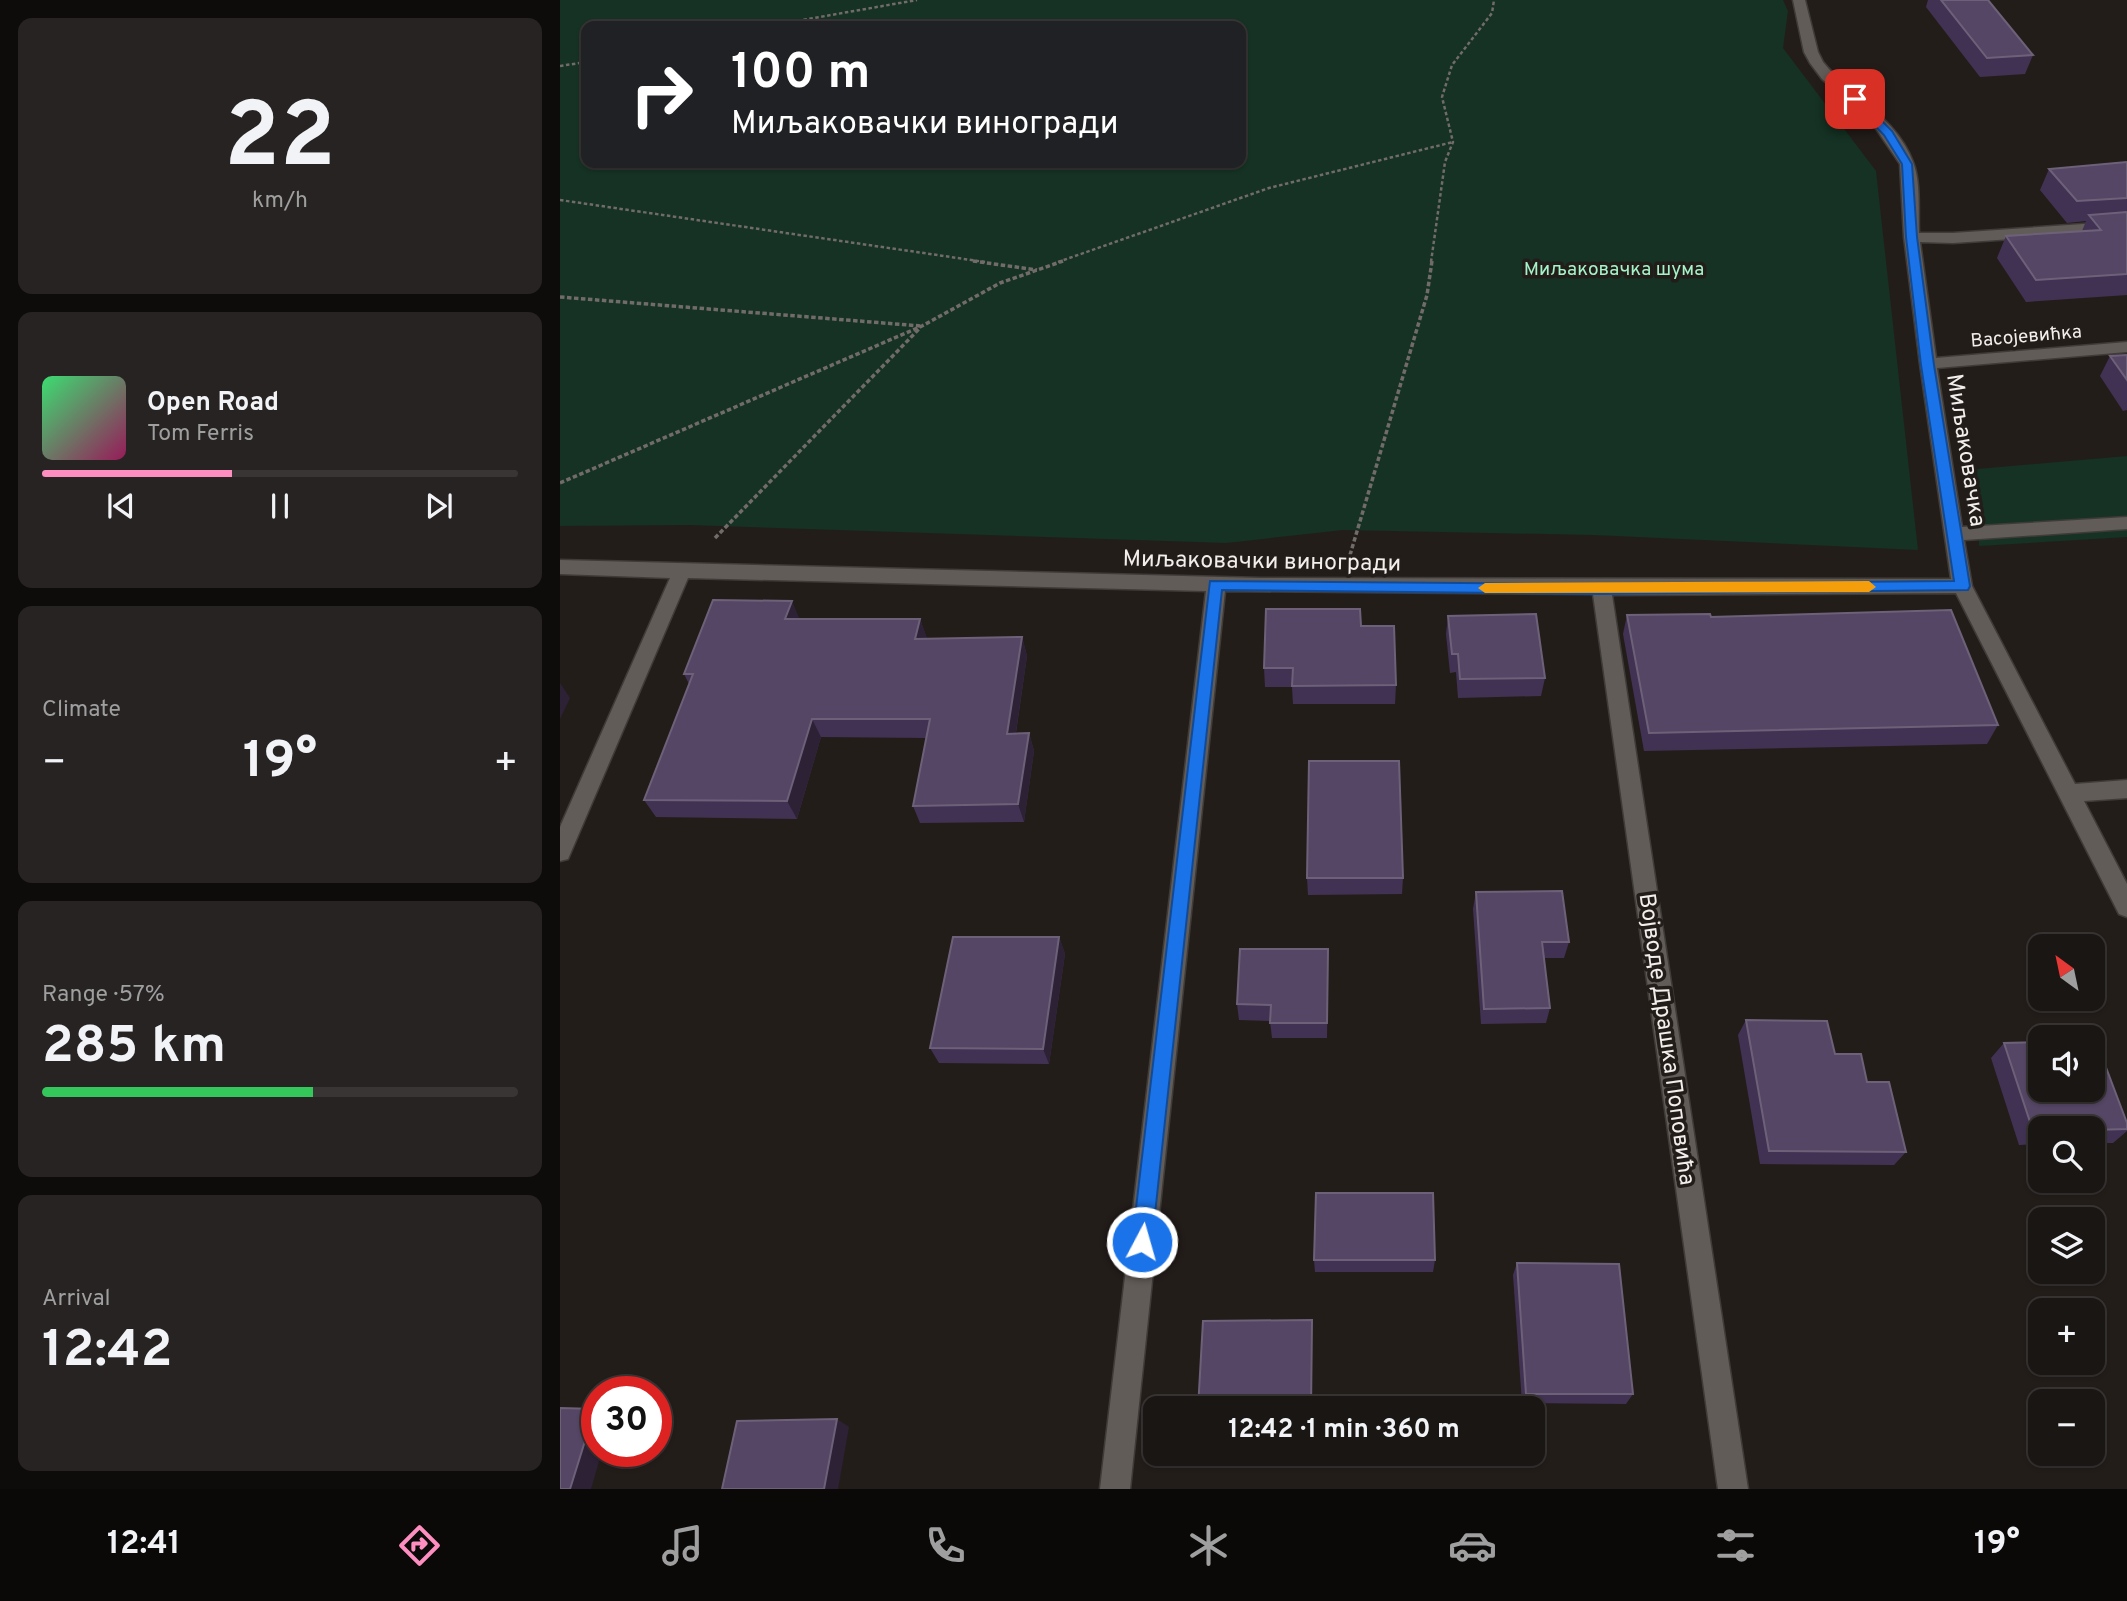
<!DOCTYPE html>
<html lang="en">
<head>
<meta charset="utf-8">
<style>
  :root { --surface:#1a1614; --page:#272322; --text:#f1f3f6; --muted:#9f9fa0; --line:#383534; --accent:#fd8ebf }
  body { margin:0; font-family:Overpass,sans-serif; background:var(--page); color:var(--text); height:100vh; display:flex; flex-direction:column; font-size:26px; white-space:nowrap }
  * { box-sizing:border-box; margin:0 }
  p { font-size:23px; color:var(--muted) }
  .icon { flex:none; width:38px; height:38px; fill:none; stroke:currentColor; stroke-width:2; stroke-linecap:round; stroke-linejoin:round }
  .map { position:relative; flex:1; overflow:hidden }
  .details { display:flex; flex-direction:column; gap:18px; padding:18px; background:#0e0c0b; width:560px }
  .details>* { flex:none }
  .banner { position:absolute; left:21px; top:21px; width:665px; height:147px; border-radius:14px; box-shadow:0 2px 5px #0004,0 0 0 2px var(--line); background:#202124; color:#fff; overflow:hidden }
  .needle { width:46px; rotate:327deg }
  .fabs { position:absolute; left:1468px; top:934px; display:grid; gap:14px }
  .fabs a { display:grid; place-items:center; width:77px; height:77px; border-radius:14px; background:var(--surface); box-shadow:0 2px 5px #0004,0 0 0 2px var(--line); font-size:35px }
  .speed { position:absolute; left:21px; top:1376px; display:flex; gap:14px; font-size:35px; font-weight:700; text-align:center }
  .speed>* { display:grid; place-content:center; width:91px; height:91px; border-radius:50%; background:var(--surface); box-shadow:0 2px 5px #0004,0 0 0 2px var(--line); line-height:1 }
  .speed .limit { border:10px solid #d22; background:#fff; color:#111 }
  .pin { position:absolute; display:grid; place-items:center; width:60px; height:60px; color:#fff; margin:-30px; border-radius:14px; box-shadow:0 4px 10px #0006 }
  .me { position:absolute; width:77px; margin:-38px; rotate:6deg; stroke-linejoin:round; filter:drop-shadow(0 0 5px #0008) }
  .turn { display:flex; align-items:center; gap:24px; height:147px; padding:0 35px; font-size:32px }
  .turn .icon { width:91px; height:91px; stroke-width:2.5 }
  .turn b { display:block; font-size:49px; line-height:60px }
  .big { font-size:52px; font-weight:700; line-height:1.1 }
  .details .tile { flex:1; display:flex; flex-direction:column; justify-content:center; gap:10px; min-width:0; padding:0 24px; border-radius:14px; background:var(--page) }
  .details .dial { align-items:center; gap:0 }
  .dial b { font-size:91px; line-height:1 }
  .song { display:flex; align-items:center; gap:21px }
  .cover { width:84px; height:84px; border-radius:10px; background:linear-gradient(135deg,hsl(140 70% 55%),hsl(330 70% 35%)) }
  .played { height:7px; border-radius:4px; background:linear-gradient(90deg,var(--accent) 40%,var(--line) 40%) }
  .keys { display:flex; justify-content:space-around; direction:ltr }
  .heat { display:flex; justify-content:space-between; align-items:center; font-size:38px; direction:ltr }
  .charge { height:10px; border-radius:5px; background:linear-gradient(90deg,#34c759 57%,var(--line) 0) }
  .trip { position:absolute; left:583px; top:1396px; width:402px; height:70px; border-radius:14px; background:var(--surface); box-shadow:0 2px 5px #0004,0 0 0 2px var(--line); font-weight:700; line-height:70px; text-align:center }
  .dock { display:flex; height:112px; justify-content:space-around; align-items:center; background:#0a0908; color:var(--muted) }
  .dock .icon { width:49px; height:49px }
  .dock .selected { color:var(--accent) }
  .dock b { font-size:32px; color:var(--text) }
  main { display:flex; flex:1; min-height:0 }
  .map>svg:first-child { display:block }
  .green { fill:#153224; fill-rule:evenodd }
  .lines { fill:none; stroke-linecap:round; stroke-linejoin:round }
  .minor-casing { stroke:#3f3b38; stroke-width:3 }
  .path-far1 { stroke:#716b69; stroke-width:2.5; stroke-dasharray:3.5 2.5; stroke-linecap:butt }
  .path { stroke:#716b69; stroke-width:3.5; stroke-dasharray:4.5 2.5; stroke-linecap:butt }
  .minor { fill:#625c58; fill-rule:evenodd }
  .wall { fill:#413253 }
  .shaded-wall { fill:#2d2136 }
  .building { fill:#544664; stroke:#6d6179; stroke-width:2 }
  .route { fill:#1a73e8; stroke:#114b97; stroke-width:2 }
  .slow { fill:#f59e0b }
  .labels { text-anchor:middle; stroke-width:7; stroke-linejoin:round; paint-order:stroke }
  .far-park-label { font-size:19px; fill:#a4f3c9; stroke:#231d1a }
  .far-street-label { font-size:19px; fill:#f2eeec; stroke:#231d1a }
  .street-label { font-size:23px; fill:#f2eeec; stroke:#231d1a }
</style>
</head>
<body>
<main>
<section class="details">
<div class="tile dial"><b>22</b><p>km/h</p></div>
<div class="tile">
<div class="song"><i class="cover"></i><div><b>Open Road</b><p>Tom Ferris</p></div></div>
<div class="played"></div>
<div class="keys"><svg class="icon" aria-label="previous" viewBox="0 0 24 24"><path d="M18 5L8 12l10 7zM5 5v14"/></svg><svg class="icon" aria-label="pause" viewBox="0 0 24 24"><path d="M8 5v14M16 5v14"/></svg><svg class="icon" aria-label="next" viewBox="0 0 24 24"><path d="M6 5l10 7-10 7zM19 5v14"/></svg></div>
</div>
<div class="tile"><p>Climate</p>
<div class="heat"><a>−</a><b class="big">19°</b><a>+</a></div>
</div>
<div class="tile"><p>Range · 57%</p><b class="big">285 km</b><div class="charge"></div></div>
<div class="tile"><p>Arrival</p><b class="big">12:42</b></div>
</section>
<div class="map">
<svg width="1567" height="1489" viewBox="0 0 1567 1489">
  <rect width="100%" height="100%" fill="#231d1a"/>
  <g class="green">
    <path d="M0,0H1223L1228,11L1223,48L1316,171L1358,550L1034,535L783,530L666,543L129,525L0,526ZM26,26H681V163H26Z"/>
    <path d="M1567,456V537L1419,546L1417,469Z"/>
  </g>
  <g class="lines">
    <g class="minor-casing">
      <path id="minor" d="M1233,0H1245L1258,52L1263,62C1291,97 1337,118 1353,162C1361,182 1358,211 1359,233H1393L1567,221V231L1393,243L1360,242L1376,358L1567,342V352L1377,368L1402,527L1567,517V529L1404,540L1412,586L1515,784L1567,780V798L1524,801L1567,884V917L1559,914L1396,593L1052,595L1188,1489H1158L1033,594L665,591L570,1489H540L646,591L128,578L11,852L8,859L0,861V827L110,578L0,574V560L701,578L1391,579L1360,364L1344,237L1340,164L1310,120L1262,79L1250,63L1244,52Z"/>
    </g>
    <g class="path-far1">
      <path d="M208,26L357,0"/>
      <path d="M0,66L26,62"/>
      <path d="M0,200L425,262"/>
      <path d="M498,262L709,188L893,142"/>
      <path d="M871,262L885,162L893,142L882,97L892,65L932,13L934,0"/>
    </g>
    <g class="path">
      <path d="M413,261L477,270"/>
      <path d="M0,297L361,326"/>
      <path d="M0,483L362,326L440,283L503,261"/>
      <path d="M155,538L359,329"/>
      <path d="M790,555L867,295L872,261"/>
    </g>
    <use href="#minor" class="minor"/>
  </g>
  <g class="wall">
    <path d="M1368,0H1428L1473,55L1465,74L1420,77L1366,7Z"/>
    <path d="M1567,162V295L1466,302L1437,258L1446,236L1522,231L1526,221L1507,223L1480,190L1489,169Z"/>
    <path d="M1567,355V410L1563,411L1540,376L1550,356Z"/>
    <path d="M1067,615L1151,617L1438,725L1427,744L1084,751L1063,634Z"/>
    <path d="M888,616L985,678L981,696L898,698L896,672L890,673L886,634Z"/>
    <path d="M240,619H360L367,639L462,637L467,656L456,733H469L474,751L464,822L360,823L353,806L367,738L261,737L237,819L96,817L84,800L129,684L124,674Z"/>
    <path d="M801,626L836,685L835,704H733L732,687H705L704,668Z"/>
    <path d="M747,878H843L842,894L748,895Z"/>
    <path d="M916,892L1009,942L1004,958H984L990,1008L986,1023L921,1024L913,909Z"/>
    <path d="M499,937L505,954L489,1064L379,1063L370,1048Z"/>
    <path d="M768,965L767,1038H712L710,1021L679,1020L677,1004Z"/>
    <path d="M1186,1020L1275,1054L1307,1082L1346,1152L1334,1165L1200,1164L1178,1035Z"/>
    <path d="M1444,1043L1567,1123V1131L1553,1143H1533V1129H1480V1144L1459,1145L1431,1058Z"/>
    <path d="M754,1260H875L873,1272H755Z"/>
    <path d="M957,1263L1073,1394L1066,1404L962,1403L953,1275Z"/>
    <path d="M639,1454H752V1456L640,1457Z"/>
  </g>
  <g class="shaded-wall">
    <path d="M232,601L240,620L225,619Z"/>
    <path d="M360,619L367,638L362,658L355,639Z"/>
    <path d="M462,637L467,656L453,752L447,734Z"/>
    <path d="M0,683L10,698L0,719Z"/>
    <path d="M252,719L261,737L237,819L227,801Z"/>
    <path d="M469,733L474,751L464,822L458,804Z"/>
    <path d="M499,937L505,954L489,1064L483,1049Z"/>
    <path d="M752,1320V1409H751Z"/>
    <path d="M35,1409L37,1410V1451H42L31,1489H10Z"/>
    <path d="M277,1419L289,1427L278,1489H264Z"/>
  </g>
  <g class="building">
    <path d="M1381,0H1428L1473,55L1427,58Z"/>
    <path d="M1567,162V198L1517,201L1489,169Z"/>
    <path d="M1567,212V274L1476,280L1446,236L1541,230L1529,215Z"/>
    <path d="M1567,355V380L1550,356Z"/>
    <path d="M153,600L232,601L225,619H360L355,639L462,637L447,734L469,733L458,804L353,806L370,719H252L227,801L84,800L133,674H124Z"/>
    <path d="M706,609H800L801,626H834L836,685L732,686L733,668H704Z"/>
    <path d="M1391,610L1438,725L1089,733L1067,615L1150,614L1151,617Z"/>
    <path d="M976,614L985,678L900,679L898,654H892L888,616Z"/>
    <path d="M749,761H839L843,878H747Z"/>
    <path d="M1002,891L1009,942H982L990,1008L924,1009L916,892Z"/>
    <path d="M393,937H499L483,1049L370,1048Z"/>
    <path d="M680,949H768L767,1023H710L711,1005L677,1004Z"/>
    <path d="M1186,1020L1267,1021L1275,1054H1301L1307,1082H1329L1346,1152L1209,1151Z"/>
    <path d="M1533,1041H1536L1567,1123V1129L1533,1130V1129H1480V1131H1473L1444,1043L1480,1042V1090H1533Z"/>
    <path d="M756,1193H873L875,1260H754Z"/>
    <path d="M957,1263L1059,1264L1073,1394H966Z"/>
    <path d="M752,1320L751,1409H638L643,1321Z"/>
    <path d="M0,1408L35,1409L10,1489H0Z"/>
    <path d="M277,1419L264,1489H162L177,1421Z"/>
  </g>
  <path class="route" d="M1291,97H1298L1332,131L1352,164L1357,237L1374,365L1410,586L1408,590L1042,594L662,590L592,1242L589,1249L582,1252L575,1249L572,1242L650,581L1042,584L1394,581L1361,365L1346,237L1342,164L1324,135L1291,101Z"/>
  <path class="slow" d="M1309,581L1316,587L1309,592L925,593L918,588L925,583Z"/>
  <g class="labels">
    <g class="far-park-label">
      <text x="1054" y="275">Миљаковачка шума</text>
    </g>
    <g class="far-street-label">
      <text transform="translate(1466 335) rotate(-5)" y="7">Васојевићка</text>
    </g>
    <g class="street-label">
      <text transform="translate(1407 450) rotate(81)" y="8">Миљаковачка</text>
      <text transform="translate(702 560) rotate(1)" y="8">Миљаковачки виногради</text>
      <text transform="translate(1108 1039) rotate(82)" y="8">Војводе Драшка Поповића</text>
    </g>
  </g>
</svg>
<div class="fabs">
<a><svg class="needle" viewBox="-14 -14 28 28"><path d="M0-13l5 13h-10z" fill="#e53935"/><path d="M0 13l5-13h-10z" fill="#9f9fa0"/></svg></a>
<a><svg class="icon" aria-label="sound" viewBox="0 0 24 24"><path d="M4 9h4l5-4v14l-5-4H4zM17 9q2 3 0 6"/></svg></a>
<a><svg class="icon" aria-label="search" viewBox="0 0 24 24"><circle cx="10" cy="10" r="6"/><path d="M15 15l6 6"/></svg></a>
<a><svg class="icon" aria-label="layers" viewBox="0 0 24 24"><path d="M12 4l9 5-9 5-9-5zM3 14l9 5 9-5"/></svg></a>
<a>+</a>
<a>−</a>
</div>
<div class="speed"><div class="limit">30</div></div>
<div class="pin" style="left:1295px;top:99px;background:#d93025"><svg class="icon" aria-label="arrive" viewBox="0 0 24 24"><path d="M6 21V4h12l-3 4 3 4H6"/></svg></div>
<svg class="me" style="left:582px;top:1242px" viewBox="-20 -20 40 40"><circle r="17" fill="#1a73e8" stroke="#fff" stroke-width="3"/><path d="M0-11L8 9 0 5-8 9z" fill="#fff"/></svg>
<div class="trip">12:42 · 1 min · 360 m</div>
<div class="banner">
<div class="turn"><svg class="icon" aria-label="right" viewBox="0 0 24 24"><path d="M7 20v-9h11M14 6l5 5-5 5"/></svg><div><b>100 m</b>Миљаковачки виногради</div></div>
</div>
</div>
</main>
<nav class="dock">
<b>12:41</b>
<svg class="icon selected" aria-label="directions" viewBox="0 0 24 24"><path d="M12 3l9 9-9 9-9-9zM9 14v-3h6M13 9l2 2-2 2"/></svg>
<svg class="icon" aria-label="music" viewBox="0 0 24 24"><path d="M9 18V5l10-2v13"/><circle cx="6" cy="18" r="3"/><circle cx="16" cy="16" r="3"/></svg>
<svg class="icon" aria-label="phone" viewBox="0 0 24 24"><path d="M5 4h4l2 5-3 2q2 4 5 5l2-3 5 2v4C11 20 4 13 5 4z"/></svg>
<svg class="icon" aria-label="climate" viewBox="0 0 24 24"><path d="M12 3v18M4 7l16 10M4 17L20 7"/></svg>
<svg class="icon" aria-label="car" viewBox="0 0 24 24"><path d="M5 17H2v-5l4-1 3-4h7l3 4 3 1v5h-3M9 17h6M6 11h13"/><circle cx="7" cy="17" r="2"/><circle cx="17" cy="17" r="2"/></svg>
<svg class="icon" aria-label="filters" viewBox="0 0 24 24"><path d="M4 7h16M4 17h16"/><circle cx="9" cy="7" r="2"/><circle cx="15" cy="17" r="2"/></svg>
<b>19°</b>
</nav>
</body>
</html>
